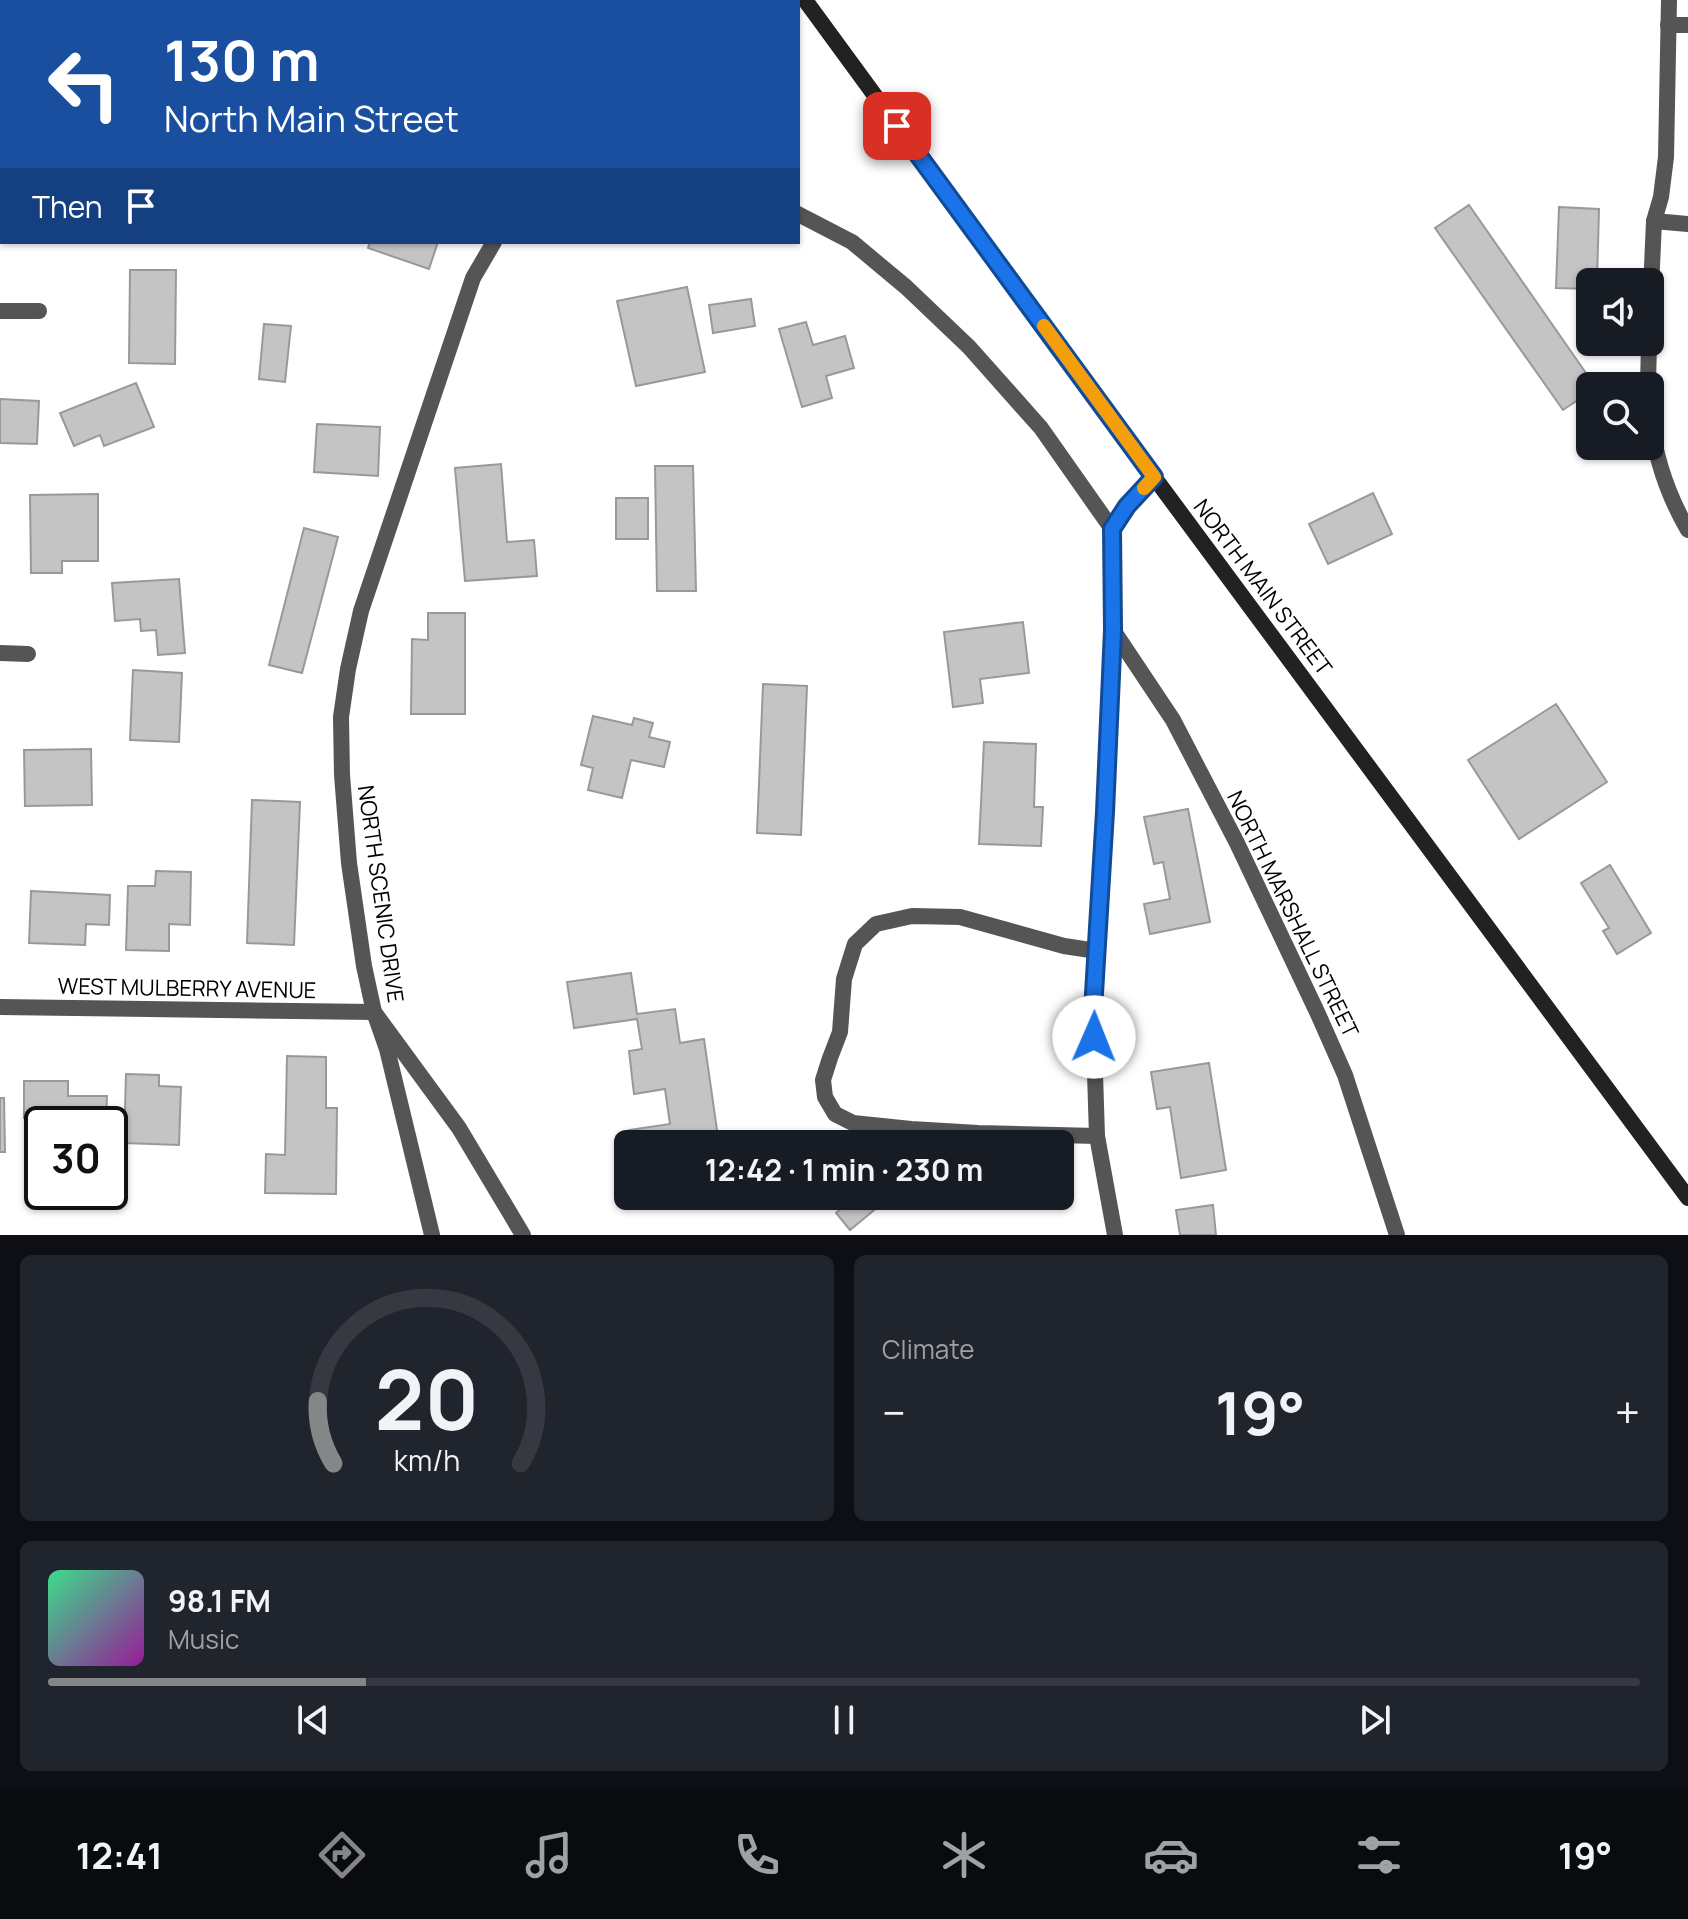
<!DOCTYPE html>
<html lang="en">
<head>
<meta charset="utf-8">
<style>
  :root { --surface:#171b24; --page:#20242c; --text:#f1f3f6; --muted:#9ea1a6; --line:#363941; --accent:#858687 }
  body { margin:0; font-family:Manrope,sans-serif; background:var(--page); color:var(--text); height:100vh; display:flex; flex-direction:column; font-size:30px; white-space:nowrap }
  * { box-sizing:border-box; margin:0 }
  p { font-size:26px; color:var(--muted) }
  .icon { flex:none; width:44px; height:44px; fill:none; stroke:currentColor; stroke-width:2; stroke-linecap:round; stroke-linejoin:round }
  .map { position:relative; height:1235px; overflow:hidden }
  .drawer { display:flex; flex-direction:column; gap:20px; padding:20px; background:#0d0f14; flex:1 }
  .drawer>* { flex:none }
  .guide { position:absolute; left:0px; top:0px; width:800px; height:244px; box-shadow:0 2px 6px #0004; background:#1a4fa0; color:#fff; overflow:hidden }
  .tools { position:absolute; left:1576px; top:268px; display:grid; gap:16px }
  .tools a { display:grid; place-items:center; width:88px; height:88px; border-radius:12px; background:var(--surface); box-shadow:0 2px 6px #0004; font-size:40px }
  .speed { position:absolute; left:24px; top:1106px; display:flex; gap:16px; font-size:40px; font-weight:700; text-align:center }
  .speed>* { display:grid; place-content:center; width:104px; height:104px; border-radius:50%; background:var(--surface); box-shadow:0 2px 6px #0004; line-height:1 }
  .speed .limit { border:4px solid #111; border-radius:12px; background:#fff; color:#111 }
  .pin { position:absolute; display:grid; place-items:center; width:68px; height:68px; color:#fff; margin:-34px; border-radius:16px; box-shadow:0 4px 12px #0006 }
  .me { position:absolute; width:88px; margin:-44px; rotate:1deg; stroke-linejoin:round; filter:drop-shadow(0 0 6px #0008) }
  .turn { display:flex; align-items:center; gap:28px; height:168px; padding:0 32px; font-size:36px }
  .turn .icon { width:104px; height:104px; stroke-width:2.5 }
  .turn b { display:block; font-size:56px; line-height:68px }
  .then { display:flex; align-items:center; height:76px; padding:0 32px; background:#0003; gap:16px; font-size:30px }
  .big { font-size:60px; font-weight:700; line-height:1.1 }
  .drawer .card { flex:1; display:flex; flex-direction:column; justify-content:center; gap:12px; min-width:0; padding:0 28px; border-radius:12px; background:var(--page) }
  .drawer .dial { align-items:center; gap:0 }
  .dial svg { height:208px; overflow:visible; fill:none; stroke:var(--line); stroke-width:7; stroke-linecap:round; text-anchor:middle }
  .dial text { fill:var(--text); stroke:none }
  .song { display:flex; align-items:center; gap:24px }
  .cover { width:96px; height:96px; border-radius:12px; background:linear-gradient(135deg,hsl(150 70% 55%),hsl(300 70% 35%)) }
  .played { height:8px; border-radius:4px; background:linear-gradient(90deg,var(--accent) 20%,var(--line) 20%) }
  .keys { display:flex; justify-content:space-around; direction:ltr }
  .heat { display:flex; justify-content:space-between; align-items:center; font-size:44px; direction:ltr }
  .drawer .tiles { flex:1; display:grid; gap:20px; grid-template-columns:1fr 1fr }
  .card:last-child { grid-column:span 2 }
  .trip { position:absolute; left:614px; top:1130px; width:460px; height:80px; border-radius:12px; background:var(--surface); box-shadow:0 2px 6px #0004; font-weight:700; line-height:80px; text-align:center }
  .dock { display:flex; height:128px; justify-content:space-around; align-items:center; background:#090b0e; color:var(--muted) }
  .dock .icon { width:56px; height:56px }
  .dock .active { color:var(--accent) }
  .dock b { font-size:36px; color:var(--text) }
  .map>svg:first-child { display:block }
  .building { fill:#c4c4c4; stroke:#999; stroke-width:2 }
  .lines { fill:none; stroke-linecap:round; stroke-linejoin:round }
  .service { stroke:#555; stroke-width:16 }
  .minor { stroke:#555; stroke-width:16 }
  .secondary { stroke:#222; stroke-width:16 }
  .route-casing { stroke:#114b97; stroke-width:20 }
  .route { stroke:#1a73e8; stroke-width:14 }
  .slow { stroke:#f59e0b; stroke-width:14 }
  .labels { text-anchor:middle; stroke-width:6; stroke-linejoin:round; paint-order:stroke }
  .street-label { font-size:22px; fill:#000; stroke:#fff }
</style>
</head>
<body>
<div class="map">
<svg width="1688" height="1235" viewBox="0 0 1688 1235">
  <rect width="100%" height="100%" fill="#fff"/>
  <g class="building">
    <path d="M1469,205L1595,386H1590V392L1563,410L1435,228Z"/>
    <path d="M1559,207L1599,209L1597,282H1590V289L1556,288Z"/>
    <path d="M370,242H438L429,269L368,248Z"/>
    <path d="M130,270H176L175,364L129,363Z"/>
    <path d="M687,287L705,372L636,386L617,301Z"/>
    <path d="M751,299L755,326L713,333L709,305Z"/>
    <path d="M806,322L813,345L845,336L854,368L826,376L832,398L802,407L779,329Z"/>
    <path d="M264,324L291,326L285,382L259,379Z"/>
    <path d="M136,383L154,427L104,446L100,435L74,446L60,413Z"/>
    <path d="M0,399L39,401L37,444L0,443Z"/>
    <path d="M317,424L380,427L378,476L314,472Z"/>
    <path d="M501,464L507,542L534,540L537,576L465,581L455,468Z"/>
    <path d="M655,466H693L696,591H657Z"/>
    <path d="M1373,493L1392,534L1328,564L1309,524Z"/>
    <path d="M98,494V561H62V573H31L30,495Z"/>
    <rect x="616" y="498" width="32" height="41"/>
    <path d="M304,528L338,537L302,673L269,665Z"/>
    <path d="M179,579L185,653L158,655L156,630L141,631L140,619L115,621L112,583Z"/>
    <path d="M428,613H465V714H411L412,639L428,640Z"/>
    <path d="M1023,622L1029,673L980,679L983,703L953,707L944,632Z"/>
    <path d="M133,670L182,673L179,742L130,740Z"/>
    <path d="M763,684L807,686L801,835L757,833Z"/>
    <path d="M1556,704L1607,782L1519,839L1468,760Z"/>
    <path d="M593,716L632,725L634,718L653,723L649,737L670,742L664,767L631,760L622,798L588,790L593,768L581,765Z"/>
    <path d="M984,742L1036,744L1034,807H1043L1041,846L979,844Z"/>
    <path d="M91,749L92,805L25,806L24,750Z"/>
    <path d="M252,800L300,802L294,945L247,943Z"/>
    <path d="M1188,809L1210,922L1150,934L1144,904L1170,899L1163,862L1154,864L1144,817Z"/>
    <path d="M1610,865L1651,933L1617,954L1603,931L1609,928L1581,883Z"/>
    <path d="M156,871L191,872L190,925L169,924V951L126,950L128,886H155Z"/>
    <path d="M31,891L110,895L109,925L86,924L85,945L29,943Z"/>
    <path d="M631,973L637,1014L675,1009L680,1043L704,1039L719,1144H631L629,1130L670,1124L665,1089L634,1094L629,1051L642,1049L637,1019L574,1028L567,982Z"/>
    <path d="M287,1056L326,1057V1108H337L336,1194L265,1193L266,1154L285,1155Z"/>
    <path d="M1209,1063L1226,1170L1181,1178L1170,1107L1157,1109L1151,1072Z"/>
    <path d="M126,1074L159,1075V1086L181,1087L179,1145L124,1143Z"/>
    <path d="M24,1081H68V1096H107L106,1124H42V1158H36V1118H24Z"/>
    <path d="M0,1098H4L5,1152H0Z"/>
    <path d="M843,1196H889L890,1197L850,1230L836,1213L848,1203Z"/>
    <path d="M1213,1205L1216,1235H1180L1176,1210Z"/>
  </g>
  <g class="lines">
    <g class="service">
      <path d="M1654,221L1688,224"/>
      <path d="M1097,951L1064,946L960,917L912,916L876,924L855,944L844,979L840,1032L830,1058L823,1080L825,1097L835,1114L853,1123L911,1129L978,1133L1097,1136"/>
    </g>
    <g class="minor">
      <path d="M1668,25H1688"/>
      <path d="M798,214L852,242L906,287L969,347L1041,428L1112,529"/>
      <path d="M0,311H39"/>
      <path d="M1650,312L1654,221L1661,197L1666,157L1669,0"/>
      <path d="M1648,386L1649,342"/>
      <path d="M1650,416C1655,457 1667,494 1688,530"/>
      <path d="M1113,630L1173,720L1237,843L1318,1014L1345,1075L1397,1235"/>
      <path d="M0,653L28,654"/>
      <path d="M0,1007L374,1012L459,1128L523,1235"/>
      <path d="M432,1235L387,1049L374,1012L364,966L349,863L342,775L341,717L348,669L361,611L473,278L494,242"/>
      <path d="M1115,1235L1097,1136L1093,1010L1105,812L1113,630L1112,529L1127,506L1154,477"/>
    </g>
    <path class="secondary" d="M805,0L1154,477L1688,1198"/>
  </g>
  <g class="lines">
    <g class="route-casing">
      <path id="route" d="M897,126L1154,477L1127,506L1112,529L1113,630L1105,812L1093,1010L1094,1037"/>
    </g>
    <use href="#route" class="route"/>
    <path class="slow" d="M1044,326L1154,477L1144,488"/>
  </g>
  <g class="labels">
    <g class="street-label">
      <text transform="translate(1263 587) rotate(53)" y="8">NORTH MAIN STREET</text>
      <text transform="translate(381 894) rotate(82)" y="8">NORTH SCENIC DRIVE</text>
      <text transform="translate(1293 914) rotate(64)" y="8">NORTH MARSHALL STREET</text>
      <text transform="translate(187 988) rotate(1)" y="8">WEST MULBERRY AVENUE</text>
    </g>
  </g>
</svg>
<div class="tools">
<a><svg class="icon" aria-label="sound" viewBox="0 0 24 24"><path d="M4 9h4l5-4v14l-5-4H4zM17 9q2 3 0 6"/></svg></a>
<a><svg class="icon" aria-label="search" viewBox="0 0 24 24"><circle cx="10" cy="10" r="6"/><path d="M15 15l6 6"/></svg></a>
</div>
<div class="speed"><div class="limit">30</div></div>
<div class="pin" style="left:897px;top:126px;background:#d93025"><svg class="icon" aria-label="arrive" viewBox="0 0 24 24"><path d="M6 21V4h12l-3 4 3 4H6"/></svg></div>
<svg class="me" style="left:1094px;top:1037px" viewBox="-20 -20 40 40"><circle r="19" fill="#fff"/><path d="M0-13L10 11 0 6-10 11z" fill="#1a73e8"/></svg>
<div class="trip">12:42 · 1 min · 230 m</div>
<div class="guide">
<div class="turn"><svg class="icon" aria-label="left" viewBox="0 0 24 24"><path d="M17 20v-9H6M10 6l-5 5 5 5"/></svg><div><b>130 m</b>North Main Street</div></div>
<div class="then">Then<svg class="icon" aria-label="arrive" viewBox="0 0 24 24"><path d="M6 21V4h12l-3 4 3 4H6"/></svg></div>
</div>
</div>
<section class="drawer">
<div class="tiles">
<div class="card dial"><svg viewBox="0 0 100 80">
<path d="M14 69A42 42 0 1 1 86 69"/>
<path d="M14 69A42 42 0 0 1 8 45" stroke="#858687"/>
<text x="50" y="56" font-size="32" font-weight="700">20</text>
<text x="50" y="72" font-size="11">km/h</text>
</svg></div>
<div class="card"><p>Climate</p>
<div class="heat"><a>−</a><b class="big">19°</b><a>+</a></div>
</div>
<div class="card">
<div class="song"><i class="cover"></i><div><b>98.1 FM</b><p>Music</p></div></div>
<div class="played"></div>
<div class="keys"><svg class="icon" aria-label="previous" viewBox="0 0 24 24"><path d="M18 5L8 12l10 7zM5 5v14"/></svg><svg class="icon" aria-label="pause" viewBox="0 0 24 24"><path d="M8 5v14M16 5v14"/></svg><svg class="icon" aria-label="next" viewBox="0 0 24 24"><path d="M6 5l10 7-10 7zM19 5v14"/></svg></div>
</div>
</div>
</section>
<nav class="dock">
<b>12:41</b>
<svg class="icon active" aria-label="directions" viewBox="0 0 24 24"><path d="M12 3l9 9-9 9-9-9zM9 14v-3h6M13 9l2 2-2 2"/></svg>
<svg class="icon" aria-label="music" viewBox="0 0 24 24"><path d="M9 18V5l10-2v13"/><circle cx="6" cy="18" r="3"/><circle cx="16" cy="16" r="3"/></svg>
<svg class="icon" aria-label="phone" viewBox="0 0 24 24"><path d="M5 4h4l2 5-3 2q2 4 5 5l2-3 5 2v4C11 20 4 13 5 4z"/></svg>
<svg class="icon" aria-label="climate" viewBox="0 0 24 24"><path d="M12 3v18M4 7l16 10M4 17L20 7"/></svg>
<svg class="icon" aria-label="car" viewBox="0 0 24 24"><path d="M5 17H2v-5l4-1 3-4h7l3 4 3 1v5h-3M9 17h6M6 11h13"/><circle cx="7" cy="17" r="2"/><circle cx="17" cy="17" r="2"/></svg>
<svg class="icon" aria-label="filters" viewBox="0 0 24 24"><path d="M4 7h16M4 17h16"/><circle cx="9" cy="7" r="2"/><circle cx="15" cy="17" r="2"/></svg>
<b>19°</b>
</nav>
</body>
</html>
